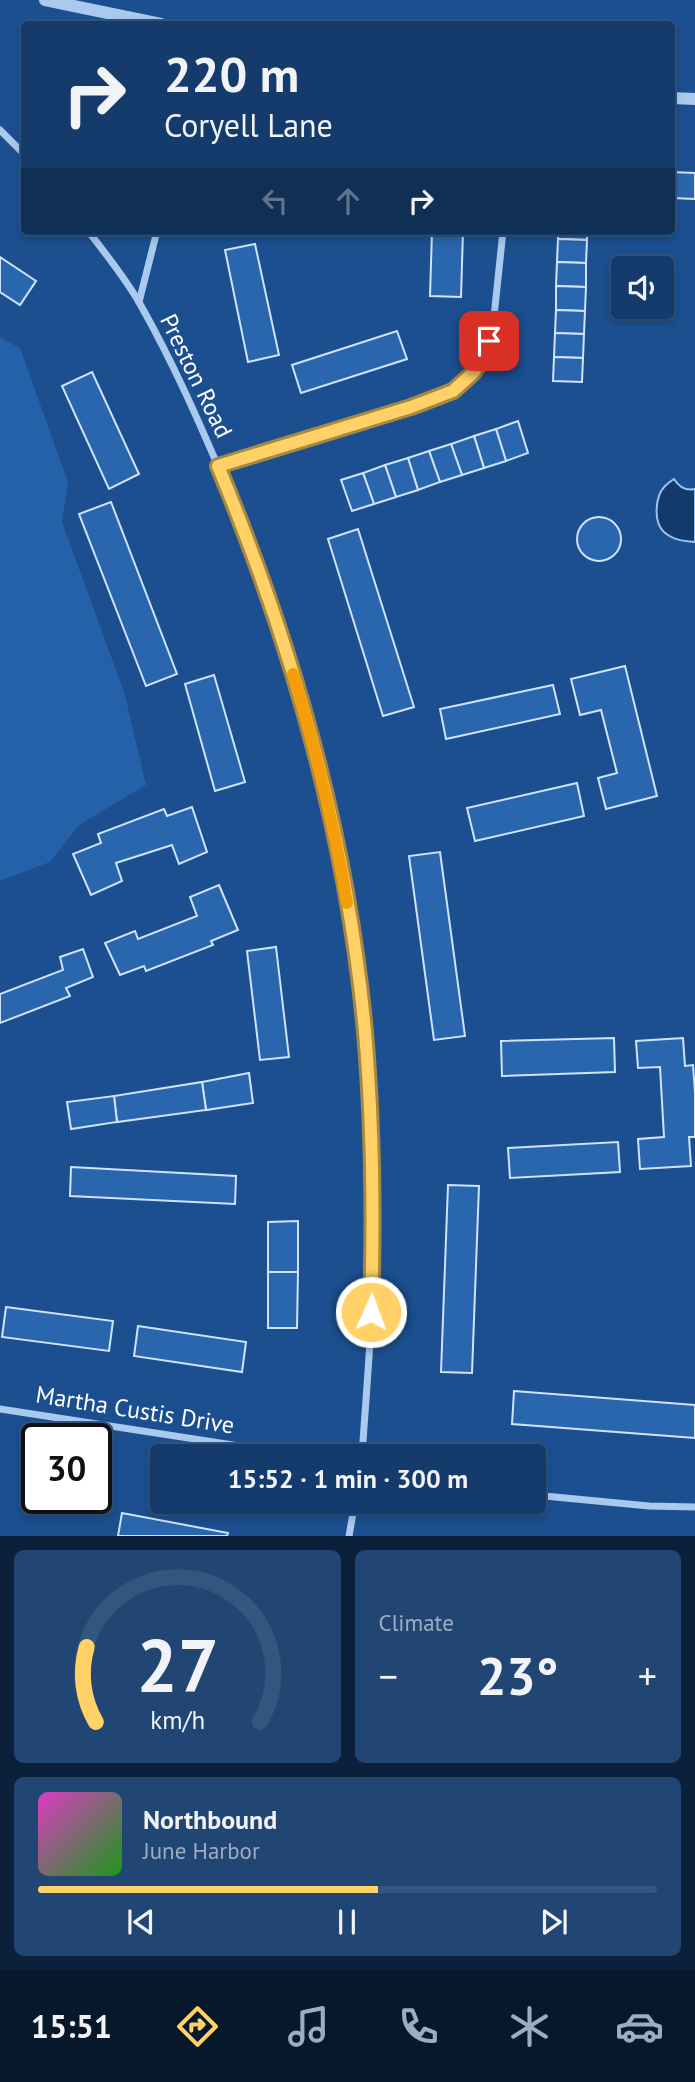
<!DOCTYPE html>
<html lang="en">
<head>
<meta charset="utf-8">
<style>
  :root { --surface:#143b6b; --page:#214673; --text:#f1f3f6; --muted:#9dadc1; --line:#33557e; --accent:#ffd166 }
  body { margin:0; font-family:"PT Sans",sans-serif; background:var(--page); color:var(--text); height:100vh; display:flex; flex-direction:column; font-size:26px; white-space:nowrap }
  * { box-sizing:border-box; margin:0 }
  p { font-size:23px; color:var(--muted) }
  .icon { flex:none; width:38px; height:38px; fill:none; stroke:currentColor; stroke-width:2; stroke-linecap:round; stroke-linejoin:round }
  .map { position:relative; height:1536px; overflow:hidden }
  .sheet { display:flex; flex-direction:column; gap:14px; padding:14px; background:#0b203b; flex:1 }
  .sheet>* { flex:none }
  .hud { position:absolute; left:21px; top:21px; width:654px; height:214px; border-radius:7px; box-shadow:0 4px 10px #0003,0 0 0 2px var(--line); background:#143b6b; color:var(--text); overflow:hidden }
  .buttons { position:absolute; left:611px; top:256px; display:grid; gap:14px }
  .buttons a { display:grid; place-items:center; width:63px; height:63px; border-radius:7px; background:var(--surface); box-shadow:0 4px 10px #0003,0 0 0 2px var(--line); font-size:35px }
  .speed { position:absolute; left:21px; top:1423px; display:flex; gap:14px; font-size:35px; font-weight:700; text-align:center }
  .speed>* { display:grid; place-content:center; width:91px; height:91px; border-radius:50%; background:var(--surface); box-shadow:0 4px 10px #0003,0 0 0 2px var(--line); line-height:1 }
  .speed .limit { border:4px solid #111; border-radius:10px; background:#fff; color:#111 }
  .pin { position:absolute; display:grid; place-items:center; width:60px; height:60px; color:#fff; margin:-30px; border-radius:14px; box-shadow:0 4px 10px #0006 }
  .me { position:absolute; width:77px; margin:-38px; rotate:2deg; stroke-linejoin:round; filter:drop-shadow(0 0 5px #0008) }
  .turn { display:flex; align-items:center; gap:24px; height:147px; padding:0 28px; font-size:32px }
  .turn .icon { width:91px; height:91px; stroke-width:2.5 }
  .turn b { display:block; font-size:49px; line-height:60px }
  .lanes { display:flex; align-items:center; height:66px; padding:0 28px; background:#0003; justify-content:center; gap:35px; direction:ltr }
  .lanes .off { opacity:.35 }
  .big { font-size:52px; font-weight:800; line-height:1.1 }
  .sheet .card { flex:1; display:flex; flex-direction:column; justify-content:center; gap:10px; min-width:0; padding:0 24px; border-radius:10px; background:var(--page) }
  .sheet .dial { align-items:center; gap:0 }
  .dial svg { height:182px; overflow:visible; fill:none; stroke:var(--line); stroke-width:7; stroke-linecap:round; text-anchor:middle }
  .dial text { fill:var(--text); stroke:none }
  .song { display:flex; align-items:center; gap:21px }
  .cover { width:84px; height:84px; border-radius:10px; background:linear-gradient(135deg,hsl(310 70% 55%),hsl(120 70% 35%)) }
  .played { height:7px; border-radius:4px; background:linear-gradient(90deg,var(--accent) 55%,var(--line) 55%) }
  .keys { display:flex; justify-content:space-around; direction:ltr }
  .heat { display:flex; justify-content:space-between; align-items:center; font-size:38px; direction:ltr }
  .sheet .tiles { flex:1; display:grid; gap:14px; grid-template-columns:1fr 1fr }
  .card:last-child { grid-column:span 2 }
  .trip { position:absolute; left:150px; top:1444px; width:396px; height:70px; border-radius:7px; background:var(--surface); box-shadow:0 4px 10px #0003,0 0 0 2px var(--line); font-weight:800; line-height:70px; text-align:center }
  .tabs { display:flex; height:112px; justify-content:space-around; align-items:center; background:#08182b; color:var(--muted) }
  .tabs .icon { width:49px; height:49px }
  .tabs .current { color:var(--accent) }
  .tabs b { font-size:32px; color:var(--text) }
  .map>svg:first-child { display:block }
  .green { fill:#2461a8 }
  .water { fill:#123a6d; stroke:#9cc4f0; stroke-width:2 }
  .building { fill:#2a66ad; stroke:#cfe3fa; stroke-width:2 }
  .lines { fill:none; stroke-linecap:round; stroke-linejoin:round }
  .minor { stroke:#a9c9ee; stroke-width:7 }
  .tertiary { stroke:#a9c9ee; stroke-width:12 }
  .route-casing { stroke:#a68842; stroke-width:18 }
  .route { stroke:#ffd166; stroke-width:12 }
  .slow { stroke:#f59e0b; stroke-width:12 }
  .labels { text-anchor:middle; stroke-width:7; stroke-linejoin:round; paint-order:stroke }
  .street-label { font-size:24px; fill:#fff; stroke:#1b4f8f }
</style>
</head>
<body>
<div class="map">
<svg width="695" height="1536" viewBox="0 0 695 1536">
  <rect width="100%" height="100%" fill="#1b4f8f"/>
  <path class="green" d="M0,337L20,348L68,482L62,522L125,695L146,785L79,825L50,862L0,881Z"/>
  <path class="water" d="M674,479C679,487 686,491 695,489V542C683,541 673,540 664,532C653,522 655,496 665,486C668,483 671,481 674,479Z"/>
  <g class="building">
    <path d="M672,172L695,173V199L672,198Z"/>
    <path d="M432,231H463L461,297L430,296Z"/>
    <path d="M558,231H587V240L558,239Z"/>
    <path d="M558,239L587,240L586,263L557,262Z"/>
    <path d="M255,244L279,355L248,362L225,250Z"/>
    <path d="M0,257L36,281L20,305L0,292Z"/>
    <path d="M557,262L586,263V287L556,286Z"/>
    <path d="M556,286L586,287L585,311L556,310Z"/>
    <path d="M556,310L585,311L584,334L555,333Z"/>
    <path d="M397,331L407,359L301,393L292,365Z"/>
    <path d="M555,333L584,334L583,358L554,357Z"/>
    <path d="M554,357L583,358L582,382L553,381Z"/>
    <path d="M92,372L139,474L109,489L62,386Z"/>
    <path d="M518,421L528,453L506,461L496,429Z"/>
    <path d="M496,429L506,461L484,468L474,436Z"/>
    <path d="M474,436L484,468L462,475L451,444Z"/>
    <path d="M451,444L462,475L440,482L429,451Z"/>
    <path d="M429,451L440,482L418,490L408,458Z"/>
    <path d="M408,458L418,490L396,497L385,465Z"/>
    <path d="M385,465L396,497L374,504L363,473Z"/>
    <path d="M363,473L374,504L352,511L341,480Z"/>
    <path d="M111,502L177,674L146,686L79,514Z"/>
    <circle cx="599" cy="539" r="22"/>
    <path d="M358,529L414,707L383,716L328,539Z"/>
    <path d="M625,666L657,796L606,809L598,778L617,773L601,710L580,715L571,679Z"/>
    <path d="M214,675L245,782L215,791L185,684Z"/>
    <path d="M553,685L560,714L446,739L440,709Z"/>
    <path d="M577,783L584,816L475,841L467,808Z"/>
    <path d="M192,807L207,852L179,864L172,845L116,863L122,881L91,895L73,854L101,843L98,834L164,809L167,816Z"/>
    <path d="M440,852L465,1036L434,1040L409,856Z"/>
    <path d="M219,885L238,930L211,941L213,945L146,971L144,966L120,975L105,943L135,931L138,939L197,916L190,897Z"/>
    <path d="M276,947L289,1057L260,1060L247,951Z"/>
    <path d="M83,949L93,977L66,988L70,996L0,1023V994L63,970L60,957Z"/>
    <path d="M614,1038L615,1072L502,1076L501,1041Z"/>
    <path d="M683,1038L685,1066L693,1065L695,1093V1137H689L691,1166L640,1169L638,1139L664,1137L660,1067L638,1068L636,1041Z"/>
    <path d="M249,1073L253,1103L206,1110L202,1082Z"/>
    <path d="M202,1082L206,1110L117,1122L114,1096Z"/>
    <path d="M114,1096L117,1122L71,1129L67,1102Z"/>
    <path d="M618,1142L620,1172L510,1178L508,1148Z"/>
    <path d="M71,1167L236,1176L235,1204L70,1196Z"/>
    <path d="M448,1185L479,1186L472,1373L441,1372Z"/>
    <path d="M298,1221V1272H268V1222Z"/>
    <path d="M268,1272H298L297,1328H268Z"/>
    <path d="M6,1307L113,1321L109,1351L2,1337Z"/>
    <path d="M138,1326L246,1342L242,1372L134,1356Z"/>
    <path d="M514,1391L695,1405V1438L512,1424Z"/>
    <path d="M122,1513L228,1533L227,1536H118Z"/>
  </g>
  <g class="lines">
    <g class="minor">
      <path d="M0,130L24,154"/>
      <path d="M88,231C106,254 126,279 140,304C173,362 200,424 226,485C324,720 376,976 374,1231C374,1306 367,1381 362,1456"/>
      <path d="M139,302L157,231"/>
      <path d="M218,466L411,406L453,391L473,373L485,356L493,326L503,231"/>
      <path d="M0,1409L305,1456"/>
      <path d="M534,1495L649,1506L695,1507"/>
      <path d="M349,1536L355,1502"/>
    </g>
    <g class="tertiary">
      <path d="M45,0L161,24"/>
      <path d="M672,98L695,99"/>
    </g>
  </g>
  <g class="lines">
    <g class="route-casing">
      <path id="route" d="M371,1312C374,1218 373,1125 365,1032C347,836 293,646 218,466L411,407L453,391L473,373L485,356L489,341"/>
    </g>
    <use href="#route" class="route"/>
    <path class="slow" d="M293,674C316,749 334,825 347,903"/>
  </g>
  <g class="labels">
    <g class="street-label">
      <text transform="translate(196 376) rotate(64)" y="8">Preston Road</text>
      <text transform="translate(135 1410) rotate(9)" y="8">Martha Custis Drive</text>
    </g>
  </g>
</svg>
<div class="buttons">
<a><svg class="icon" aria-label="sound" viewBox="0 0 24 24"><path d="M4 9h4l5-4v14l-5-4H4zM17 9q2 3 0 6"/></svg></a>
</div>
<div class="speed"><div class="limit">30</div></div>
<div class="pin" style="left:489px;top:341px;background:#d93025"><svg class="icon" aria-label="arrive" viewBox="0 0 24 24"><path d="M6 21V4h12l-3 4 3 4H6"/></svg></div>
<svg class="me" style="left:371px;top:1312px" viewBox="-20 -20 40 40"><circle r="17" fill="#ffd166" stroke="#fff" stroke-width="3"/><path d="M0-11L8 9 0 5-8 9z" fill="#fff"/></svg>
<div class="trip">15:52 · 1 min · 300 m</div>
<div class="hud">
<div class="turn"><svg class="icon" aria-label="right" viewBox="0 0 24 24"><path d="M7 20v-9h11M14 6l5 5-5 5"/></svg><div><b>220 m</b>Coryell Lane</div></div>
<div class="lanes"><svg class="icon off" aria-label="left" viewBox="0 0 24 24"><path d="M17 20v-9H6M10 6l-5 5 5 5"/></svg><svg class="icon off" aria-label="ahead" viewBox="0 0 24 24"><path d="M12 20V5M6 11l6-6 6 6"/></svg><svg class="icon" aria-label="right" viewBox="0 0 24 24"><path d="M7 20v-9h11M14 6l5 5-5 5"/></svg></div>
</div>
</div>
<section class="sheet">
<div class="tiles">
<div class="card dial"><svg viewBox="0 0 100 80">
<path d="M14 69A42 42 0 1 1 86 69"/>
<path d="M14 69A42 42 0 0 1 10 36" stroke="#ffd166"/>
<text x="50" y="56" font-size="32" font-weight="700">27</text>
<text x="50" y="72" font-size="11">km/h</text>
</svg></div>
<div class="card"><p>Climate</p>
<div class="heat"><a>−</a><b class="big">23°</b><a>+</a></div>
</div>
<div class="card">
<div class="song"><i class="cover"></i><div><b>Northbound</b><p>June Harbor</p></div></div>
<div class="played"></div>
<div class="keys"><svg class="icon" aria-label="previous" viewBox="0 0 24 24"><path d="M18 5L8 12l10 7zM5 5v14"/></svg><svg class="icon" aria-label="pause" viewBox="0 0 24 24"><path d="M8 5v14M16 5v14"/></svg><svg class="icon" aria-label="next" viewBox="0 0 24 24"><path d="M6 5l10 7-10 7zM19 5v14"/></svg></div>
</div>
</div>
</section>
<nav class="tabs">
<b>15:51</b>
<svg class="icon current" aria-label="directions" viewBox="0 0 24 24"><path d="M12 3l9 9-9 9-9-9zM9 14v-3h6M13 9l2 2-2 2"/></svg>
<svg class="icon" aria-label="music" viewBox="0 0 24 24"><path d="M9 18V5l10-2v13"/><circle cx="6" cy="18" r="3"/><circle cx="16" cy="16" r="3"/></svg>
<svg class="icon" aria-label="phone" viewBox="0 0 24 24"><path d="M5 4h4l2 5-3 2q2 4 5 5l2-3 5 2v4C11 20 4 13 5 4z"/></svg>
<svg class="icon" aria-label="climate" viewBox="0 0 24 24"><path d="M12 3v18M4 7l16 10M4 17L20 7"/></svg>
<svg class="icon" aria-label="car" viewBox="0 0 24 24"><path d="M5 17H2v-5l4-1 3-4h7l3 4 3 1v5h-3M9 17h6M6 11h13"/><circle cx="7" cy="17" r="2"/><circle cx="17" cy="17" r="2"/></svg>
</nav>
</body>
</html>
